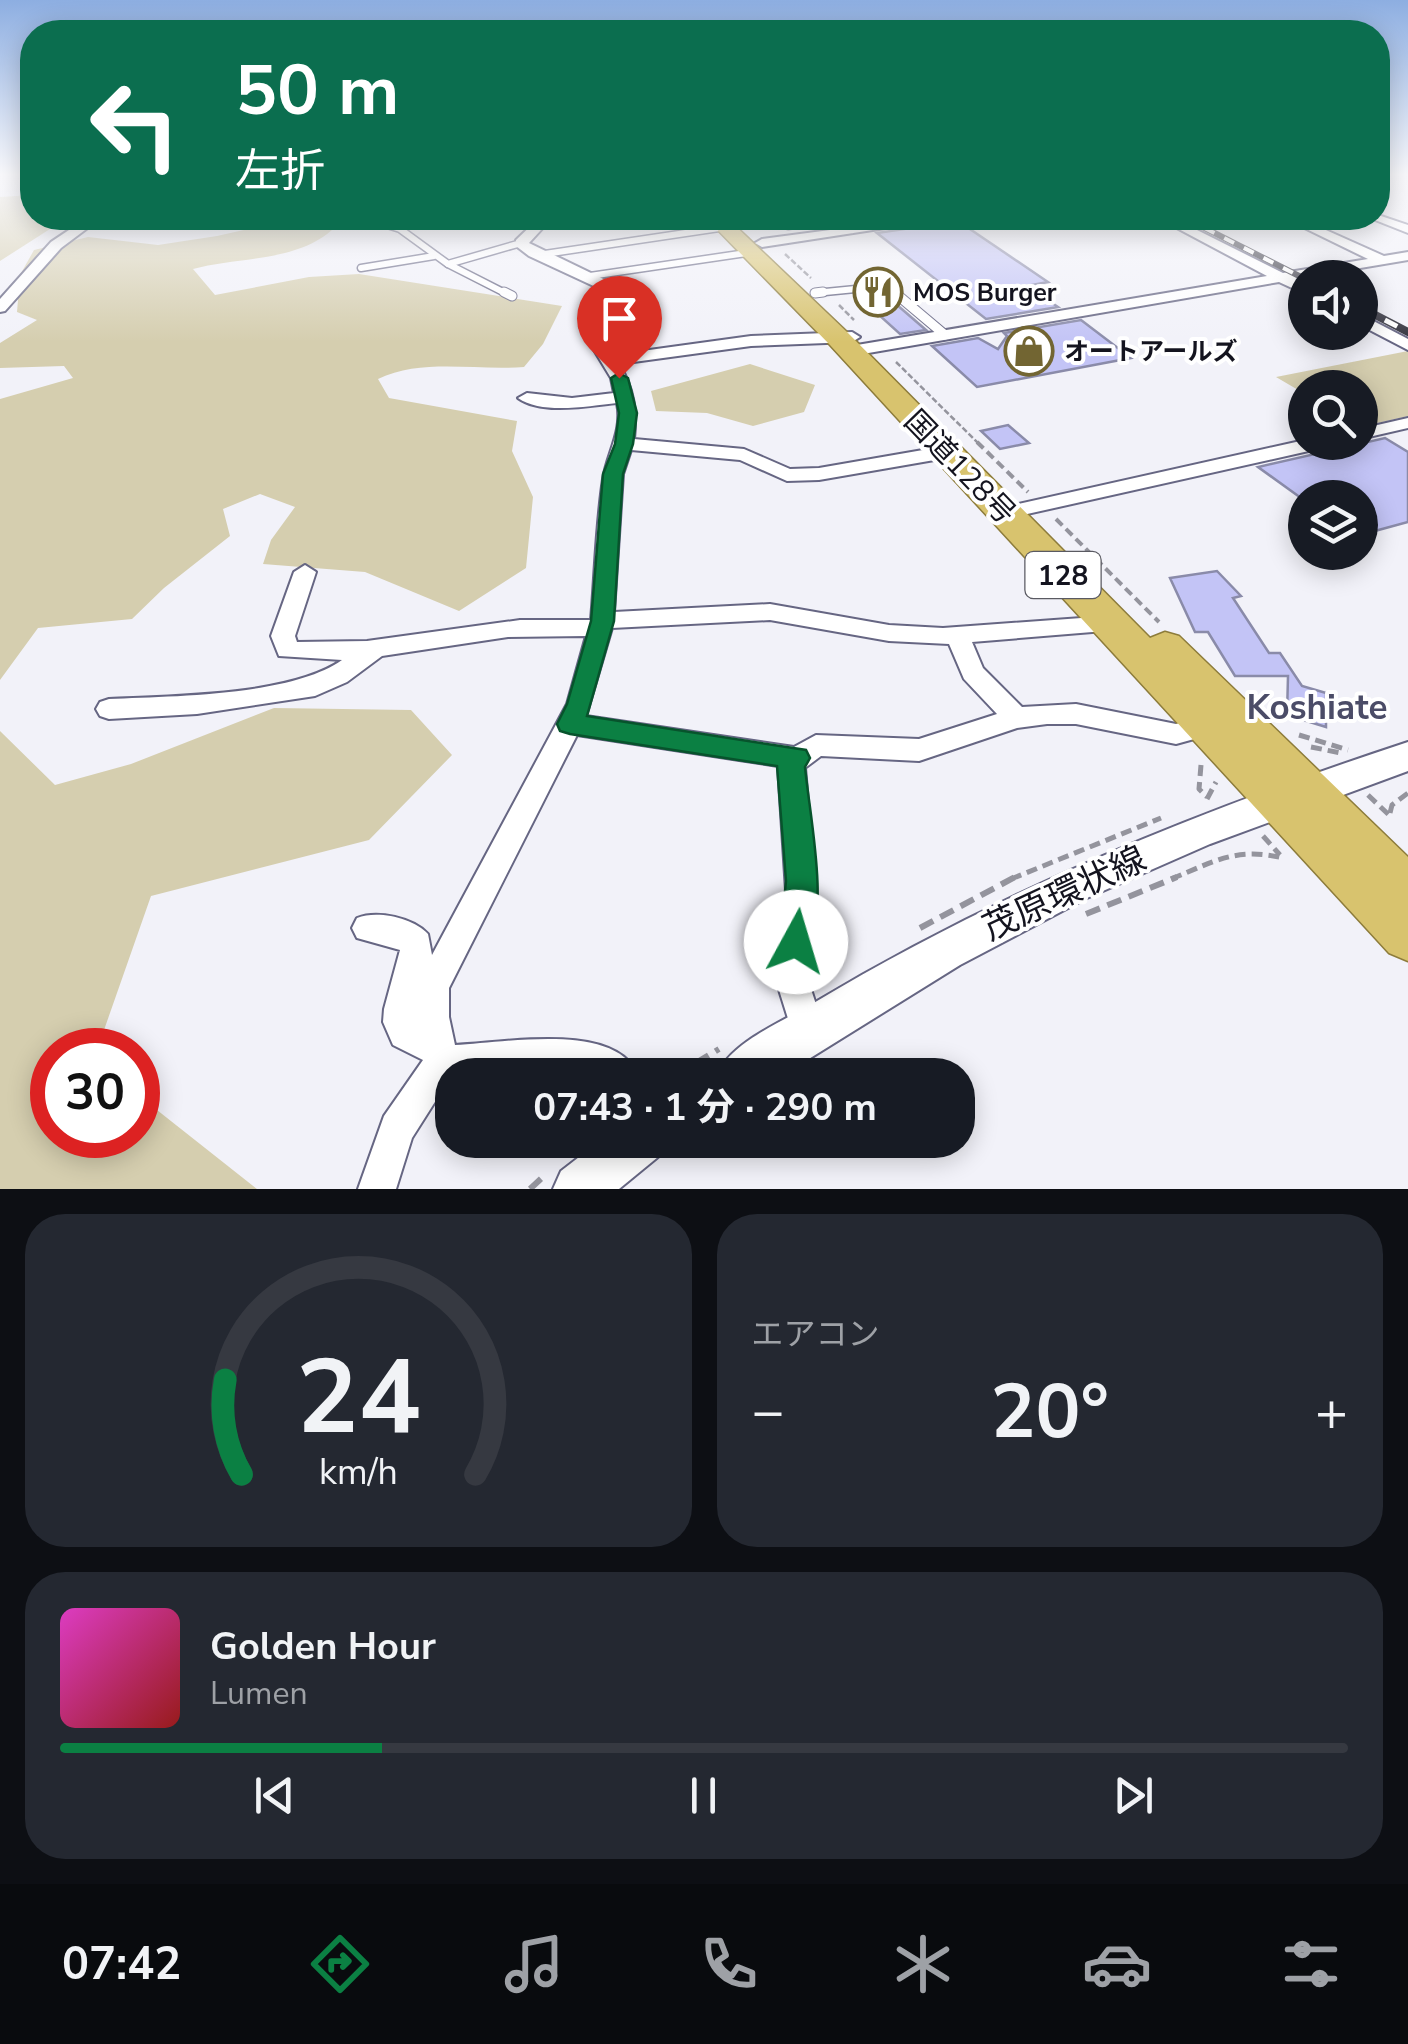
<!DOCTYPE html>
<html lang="ja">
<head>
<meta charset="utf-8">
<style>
  :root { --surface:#171b24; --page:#242831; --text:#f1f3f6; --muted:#9ea1a6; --line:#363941; --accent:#0b8043 }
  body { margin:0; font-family:"Nunito Sans","Noto Sans JP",sans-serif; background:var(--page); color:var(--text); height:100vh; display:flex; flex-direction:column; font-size:38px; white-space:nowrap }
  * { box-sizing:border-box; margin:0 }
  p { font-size:32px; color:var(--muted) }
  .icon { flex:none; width:55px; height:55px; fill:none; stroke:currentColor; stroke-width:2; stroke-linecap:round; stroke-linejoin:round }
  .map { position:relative; height:1189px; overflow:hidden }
  .panel { display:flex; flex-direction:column; gap:25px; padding:25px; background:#0d0f14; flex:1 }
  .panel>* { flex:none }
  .hud { position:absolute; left:20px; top:20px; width:1370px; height:210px; border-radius:40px; box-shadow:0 5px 25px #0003; background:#0b6e4f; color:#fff; overflow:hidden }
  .controls { position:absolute; left:1288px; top:260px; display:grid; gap:20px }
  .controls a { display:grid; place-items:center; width:90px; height:90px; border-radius:50%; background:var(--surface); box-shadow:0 5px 25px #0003; font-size:50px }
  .speed { position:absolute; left:30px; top:1028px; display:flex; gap:20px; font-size:50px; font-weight:700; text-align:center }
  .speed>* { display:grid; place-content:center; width:130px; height:130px; border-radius:50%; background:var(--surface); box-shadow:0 5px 25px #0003; line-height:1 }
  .speed .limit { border:15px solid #d22; background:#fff; color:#111 }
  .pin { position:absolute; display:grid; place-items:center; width:85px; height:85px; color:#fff; margin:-102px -42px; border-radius:50% 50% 50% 0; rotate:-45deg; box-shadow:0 0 10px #0007 }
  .pin .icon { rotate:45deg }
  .me { position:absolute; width:110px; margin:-55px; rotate:6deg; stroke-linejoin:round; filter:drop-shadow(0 0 8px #0008) }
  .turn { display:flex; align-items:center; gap:35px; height:210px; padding:0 50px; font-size:45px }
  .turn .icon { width:130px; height:130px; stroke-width:2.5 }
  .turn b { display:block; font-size:70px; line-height:85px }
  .big { font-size:75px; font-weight:700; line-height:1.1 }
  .panel .tile { flex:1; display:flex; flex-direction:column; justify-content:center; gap:15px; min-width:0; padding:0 35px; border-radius:40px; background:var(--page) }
  .panel .dial { align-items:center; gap:0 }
  .dial svg { height:260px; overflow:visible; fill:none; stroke:var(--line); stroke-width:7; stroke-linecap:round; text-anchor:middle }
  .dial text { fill:var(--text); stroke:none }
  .song { display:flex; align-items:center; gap:30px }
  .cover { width:120px; height:120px; border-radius:15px; background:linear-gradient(135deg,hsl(310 70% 55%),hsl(0 70% 35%)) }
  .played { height:10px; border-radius:5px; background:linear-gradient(90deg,var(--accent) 25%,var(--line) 25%) }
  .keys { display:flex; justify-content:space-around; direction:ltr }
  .heat { display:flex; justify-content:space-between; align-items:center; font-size:55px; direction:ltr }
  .panel .tiles { flex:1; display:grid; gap:25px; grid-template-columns:1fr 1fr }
  .tile:last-child { grid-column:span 2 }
  .trip { position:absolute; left:435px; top:1058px; width:540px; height:100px; border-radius:40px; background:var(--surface); box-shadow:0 5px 25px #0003; font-weight:700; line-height:100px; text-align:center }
  .dock { display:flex; height:160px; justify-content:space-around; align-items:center; background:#090b0e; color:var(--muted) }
  .dock .icon { width:70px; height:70px }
  .dock .on { color:var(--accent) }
  .dock b { font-size:45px; color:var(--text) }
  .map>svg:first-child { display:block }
  .green { fill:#d5ceaf }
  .building { fill:#c3c4f6; stroke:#8a8ba9; stroke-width:2.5 }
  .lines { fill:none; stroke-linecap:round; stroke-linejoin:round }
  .service-far1-casing { stroke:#666683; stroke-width:9 }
  .service-casing { stroke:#666683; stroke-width:11 }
  .minor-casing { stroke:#666683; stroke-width:4 }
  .secondary-casing { stroke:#666683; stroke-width:4 }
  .trunk-casing { stroke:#8d7c3b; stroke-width:3 }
  .path-far3 { stroke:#94949d; stroke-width:2.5; stroke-dasharray:6 2.5; stroke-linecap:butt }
  .path-far2 { stroke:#94949d; stroke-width:4; stroke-dasharray:9 5; stroke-linecap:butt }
  .path-far1 { stroke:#94949d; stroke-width:5; stroke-dasharray:11 6; stroke-linecap:butt }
  .path { stroke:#94949d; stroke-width:6; stroke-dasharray:15 8; stroke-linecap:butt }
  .service-far1 { stroke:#fff; stroke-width:6 }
  .service { stroke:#fff; stroke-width:9 }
  .minor { fill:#fff; fill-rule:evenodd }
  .secondary { fill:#fff; fill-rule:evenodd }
  .trunk { fill:#d8c36e; fill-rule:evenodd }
  .rail-far1-casing { stroke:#33333e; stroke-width:6 }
  .rail-casing { stroke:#33333e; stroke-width:8 }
  .rail-far1 { stroke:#fff; stroke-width:4; stroke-dasharray:11; stroke-linecap:butt }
  .rail { stroke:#fff; stroke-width:5; stroke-dasharray:14; stroke-linecap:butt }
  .route { fill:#0b8043; stroke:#07532c; stroke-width:2.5 }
  .labels { text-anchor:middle; stroke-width:8; stroke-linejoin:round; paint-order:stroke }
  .far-poi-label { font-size:25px; font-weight:bold; fill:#14141f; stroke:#fff; text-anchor:start }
  .shield { fill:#fff; stroke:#5a5a62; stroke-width:2.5 }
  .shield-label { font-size:28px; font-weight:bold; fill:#14141f }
  .street-label { font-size:30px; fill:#14141f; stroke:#fff }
  .quarter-label { font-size:35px; font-weight:bold; fill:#4b4c67; stroke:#fff }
  .near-street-label { font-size:35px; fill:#14141f; stroke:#fff }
</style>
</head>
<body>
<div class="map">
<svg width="1408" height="1189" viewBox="0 0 1408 1189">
  <rect width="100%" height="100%" fill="#f2f2f9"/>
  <g class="green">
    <path d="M32,195V218L64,220L0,261V197Z"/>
    <path d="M298,218H328L338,224C302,263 240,256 193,269L215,295L309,277L359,274L562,306L543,344L524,367C475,371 422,358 378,379L389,398L517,421L512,451L533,497L526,568L459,611L365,572L263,564L271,540L295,507L260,494L223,509L230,536L164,588L132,619L38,628L0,680V399L73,378L64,366L0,368V343L37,320L17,312L20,275L34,250L88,237L158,245L217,236Z"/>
    <path d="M1408,351V416L1360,427V388H1305V394L1276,377Z"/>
    <path d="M750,364L815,385L804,412L753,426L707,413L656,411L651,391Z"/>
    <path d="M274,708L411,710L452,755L369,840L151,896L97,1050H52V1135H138V1095L257,1189H0V731L55,785L131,764Z"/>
  </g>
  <g class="building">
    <path d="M958,221L1048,282L1027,286L1058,307L986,319L877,233Z"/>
    <path d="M884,293L889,298L926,330L900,334L858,296Z"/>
    <path d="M1081,320L1131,358L977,387L932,346L978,338L998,349L1007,336L1004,333Z"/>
    <path d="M1008,425L1029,443L1000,449L981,431Z"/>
    <path d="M1385,438L1408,452V522L1360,535V498H1301L1258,467Z"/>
    <path d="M1217,571L1241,596L1233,598L1269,653H1280L1302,686L1326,693V727L1287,715L1288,676H1235L1208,632H1195L1170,578Z"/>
  </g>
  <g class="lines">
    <g class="service-far1-casing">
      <g id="service-far1">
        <path d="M127,218L161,224L212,218"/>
        <path d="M778,218L788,226L816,222L811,218"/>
        <path d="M837,218L852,230"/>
        <path d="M371,220L400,229L448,264L521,243"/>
        <path d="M538,255L726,227"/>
        <path d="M448,264L509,295"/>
        <path d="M361,268L434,256"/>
        <path d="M590,276L753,252"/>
        <path d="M815,293L886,286L897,295"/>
      </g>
    </g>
    <g class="service-casing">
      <g id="service">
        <path d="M504,292L512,296"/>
        <path d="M894,292L945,335"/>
        <path d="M815,293L823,292"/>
      </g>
    </g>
    <g class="minor-casing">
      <g id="minor">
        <path d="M1378,215L1408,225V233L1370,218Z"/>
        <path d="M87,218H101L61,248L5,311L0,312V299L51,242Z"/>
        <path d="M539,218H552L529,243L624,289L634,311L629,318L597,329L613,355L751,336L852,332L860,337L852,342L751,346L619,364C634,388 637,411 634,439L744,449L790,469L819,468L946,446L955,452L946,458L819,480L787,481L740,460L631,450L623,474L614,612L770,604L889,625L943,628L1109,616L1121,624L1117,630L972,642L983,668L1022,707L1076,704L1176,724L1207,716L1216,719L1220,726L1216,733L1176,744L1076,724H1047L1017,728L919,761L821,756L805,768L817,906L807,977L825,1032L820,1044L808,1049L796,1044L775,977L787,906L778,766L577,735L449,988V1017L455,1045C505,1043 615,1021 638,1075H452L412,1138L396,1189H358L384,1116L423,1060L393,1045L383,1022L384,1009L400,950L357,938L352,928L357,918C378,910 413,918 428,934L432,955L567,704L586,636L508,637L382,656L347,682L315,696L197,714L109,719L100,716L96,709L100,702L109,699C172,696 291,696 342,660L279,656L271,636L294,572L305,565L316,572L295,636L297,642L367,641L520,620H591C595,573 596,525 603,479C607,453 623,431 617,403C588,406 542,415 518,398L527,393L572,398L614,393L611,378L580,327L619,311L613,295L529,256L516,246V240ZM770,620L889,641L949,644L964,679L997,714L919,739L816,735L794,747L586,716L612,628Z"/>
        <path d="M921,218H951L762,247L755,243L762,239Z"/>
        <path d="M1158,218H1173L1283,273L1368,259L1284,218H1299L1384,256L1408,252V260L1295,279L1305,284V294L1279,282L851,356L843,351L851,346L1267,276Z"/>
        <path d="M1360,314L1408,339V350L1360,325Z"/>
        <path d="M1408,418V428L1360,439V429Z"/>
        <path d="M1305,440L1331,442L1322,448L1005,519L995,513L1005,507Z"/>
      </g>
    </g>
    <g class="secondary-casing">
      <g id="secondary">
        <path d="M1408,742V771L1210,844L1087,898L960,965L783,1075H717C731,1042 782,1022 812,1004C1002,890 1198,811 1408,742Z"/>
        <path d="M601,1140H666L658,1157L619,1189H553L561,1171Z"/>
      </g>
    </g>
    <g class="trunk-casing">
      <path id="trunk" d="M706,218H727L848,333L1150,638L1165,632L1179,636L1408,857V961L1389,953L830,345Z"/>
    </g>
    <g class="path-far3">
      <path d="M785,254L811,278"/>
      <path d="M839,305L854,320"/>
      <path d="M896,362L980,445"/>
    </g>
    <g class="path-far2">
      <path d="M977,442L1028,492"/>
      <path d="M1056,519L1159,622"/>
    </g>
    <g class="path-far1">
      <path d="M1299,735L1348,750"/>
      <path d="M1311,747L1341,753"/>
      <path d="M1201,765L1199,789L1207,797"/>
      <path d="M1368,795L1389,815"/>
      <path d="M1207,799L1216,782"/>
      <path d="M1390,813L1392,805L1408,793"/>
      <path d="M1263,836L1280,855"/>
      <path d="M1011,879L1161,818"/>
      <path d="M1171,879C1216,861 1235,847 1284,858"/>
    </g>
    <g class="path">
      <path d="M1086,914L1177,877"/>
      <path d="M920,928L1015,877"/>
      <path d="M676,1075L719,1049"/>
      <path d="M673,1155L694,1140"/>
      <path d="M530,1189L545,1175"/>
    </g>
    <use href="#service-far1" class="service-far1"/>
    <use href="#service" class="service"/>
    <use href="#minor" class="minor"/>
    <use href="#secondary" class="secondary"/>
    <use href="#trunk" class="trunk"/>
    <g class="rail-far1-casing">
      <path id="rail-far1" d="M1185,218L1305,279"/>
    </g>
    <g class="rail-casing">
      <path id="rail" d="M1360,307L1408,332"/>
    </g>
    <use href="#rail-far1" class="rail-far1"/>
    <use href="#rail" class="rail"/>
  </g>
  <linearGradient id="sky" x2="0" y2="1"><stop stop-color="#8daee1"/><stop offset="0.51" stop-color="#f9f9fc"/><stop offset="1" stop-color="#f9f9fc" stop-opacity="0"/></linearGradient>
  <rect width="1408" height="342" fill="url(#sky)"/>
  <path class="route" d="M619,373L628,378L637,413L633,444L623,474L614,621L587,716L806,750L810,758L805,767C810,819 829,905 808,952L796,957L785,952L780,942L786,881L777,766L570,734L560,731L557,724L567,704L591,621L603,474L615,444L619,413L611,378Z"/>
  <defs>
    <g id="restaurant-ring" transform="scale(2.5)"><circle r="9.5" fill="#fff" stroke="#726532" stroke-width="1.5"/><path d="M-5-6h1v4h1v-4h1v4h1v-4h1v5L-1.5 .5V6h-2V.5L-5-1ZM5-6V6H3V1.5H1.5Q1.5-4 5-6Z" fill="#726532"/></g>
    <g id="shop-ring" transform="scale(2.5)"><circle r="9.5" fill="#fff" stroke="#726532" stroke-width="1.5"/><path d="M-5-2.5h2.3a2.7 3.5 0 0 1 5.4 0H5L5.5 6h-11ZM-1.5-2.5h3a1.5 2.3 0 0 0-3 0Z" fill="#726532"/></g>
  </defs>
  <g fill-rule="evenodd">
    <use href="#restaurant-ring" x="878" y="292"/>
    <use href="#shop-ring" x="1029" y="351"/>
  </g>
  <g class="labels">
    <g class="far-poi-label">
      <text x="913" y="301">MOS Burger</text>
      <text x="1064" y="360">オートアールズ</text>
    </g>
    <rect class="shield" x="1025.5" y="552" width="75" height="46" rx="8"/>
    <g class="shield-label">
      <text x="1063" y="585">128</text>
    </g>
    <g class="street-label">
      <text transform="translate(960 467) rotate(46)" y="10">国道128号</text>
    </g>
    <g class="quarter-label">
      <text x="1317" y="719">Koshiate</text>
    </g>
    <g class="near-street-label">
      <text transform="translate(1064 893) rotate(-25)" y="12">茂原環状線</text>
    </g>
  </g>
</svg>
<div class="controls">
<a><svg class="icon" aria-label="sound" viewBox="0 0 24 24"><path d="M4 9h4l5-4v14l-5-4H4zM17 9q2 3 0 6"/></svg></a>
<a><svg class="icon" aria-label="search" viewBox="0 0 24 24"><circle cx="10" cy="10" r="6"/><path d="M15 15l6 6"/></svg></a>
<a><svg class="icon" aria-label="layers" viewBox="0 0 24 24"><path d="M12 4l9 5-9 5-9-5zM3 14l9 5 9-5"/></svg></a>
</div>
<div class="speed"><div class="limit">30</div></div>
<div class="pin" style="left:619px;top:378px;background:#d93025"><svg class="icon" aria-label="arrive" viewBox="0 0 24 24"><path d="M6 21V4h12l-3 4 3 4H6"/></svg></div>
<svg class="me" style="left:796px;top:942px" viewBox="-20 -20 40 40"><circle r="19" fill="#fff"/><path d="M0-13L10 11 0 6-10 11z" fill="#0b8043"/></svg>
<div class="trip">07:43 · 1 分 · 290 m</div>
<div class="hud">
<div class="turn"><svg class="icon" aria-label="left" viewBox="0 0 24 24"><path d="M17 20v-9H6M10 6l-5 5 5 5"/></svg><div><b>50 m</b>左折</div></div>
</div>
</div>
<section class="panel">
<div class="tiles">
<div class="tile dial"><svg viewBox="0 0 100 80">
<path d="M14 69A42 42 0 1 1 86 69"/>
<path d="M14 69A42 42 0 0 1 9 40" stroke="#0b8043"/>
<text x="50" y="56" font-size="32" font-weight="700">24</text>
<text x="50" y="72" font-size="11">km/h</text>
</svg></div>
<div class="tile"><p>エアコン</p>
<div class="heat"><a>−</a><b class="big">20°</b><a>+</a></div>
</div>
<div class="tile">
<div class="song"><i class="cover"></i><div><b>Golden Hour</b><p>Lumen</p></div></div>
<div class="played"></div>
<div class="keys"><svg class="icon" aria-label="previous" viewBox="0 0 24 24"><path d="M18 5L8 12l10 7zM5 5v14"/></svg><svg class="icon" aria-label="pause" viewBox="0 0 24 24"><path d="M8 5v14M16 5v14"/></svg><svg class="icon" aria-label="next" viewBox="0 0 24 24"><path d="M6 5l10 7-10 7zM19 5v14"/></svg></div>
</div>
</div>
</section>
<nav class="dock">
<b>07:42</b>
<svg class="icon on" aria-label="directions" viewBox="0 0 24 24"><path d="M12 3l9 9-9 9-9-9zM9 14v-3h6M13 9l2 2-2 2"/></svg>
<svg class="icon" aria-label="music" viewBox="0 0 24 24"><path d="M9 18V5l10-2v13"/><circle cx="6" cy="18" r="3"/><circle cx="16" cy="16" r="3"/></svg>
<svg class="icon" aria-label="phone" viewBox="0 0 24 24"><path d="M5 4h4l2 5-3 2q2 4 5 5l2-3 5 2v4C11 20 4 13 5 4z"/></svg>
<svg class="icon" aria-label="climate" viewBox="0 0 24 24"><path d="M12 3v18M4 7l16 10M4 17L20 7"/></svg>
<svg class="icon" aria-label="car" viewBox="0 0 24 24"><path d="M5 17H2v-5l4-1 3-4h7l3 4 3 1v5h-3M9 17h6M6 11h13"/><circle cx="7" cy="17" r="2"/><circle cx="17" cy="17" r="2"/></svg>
<svg class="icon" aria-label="filters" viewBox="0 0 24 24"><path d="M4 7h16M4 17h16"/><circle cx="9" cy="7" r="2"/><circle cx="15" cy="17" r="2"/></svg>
</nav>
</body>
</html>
